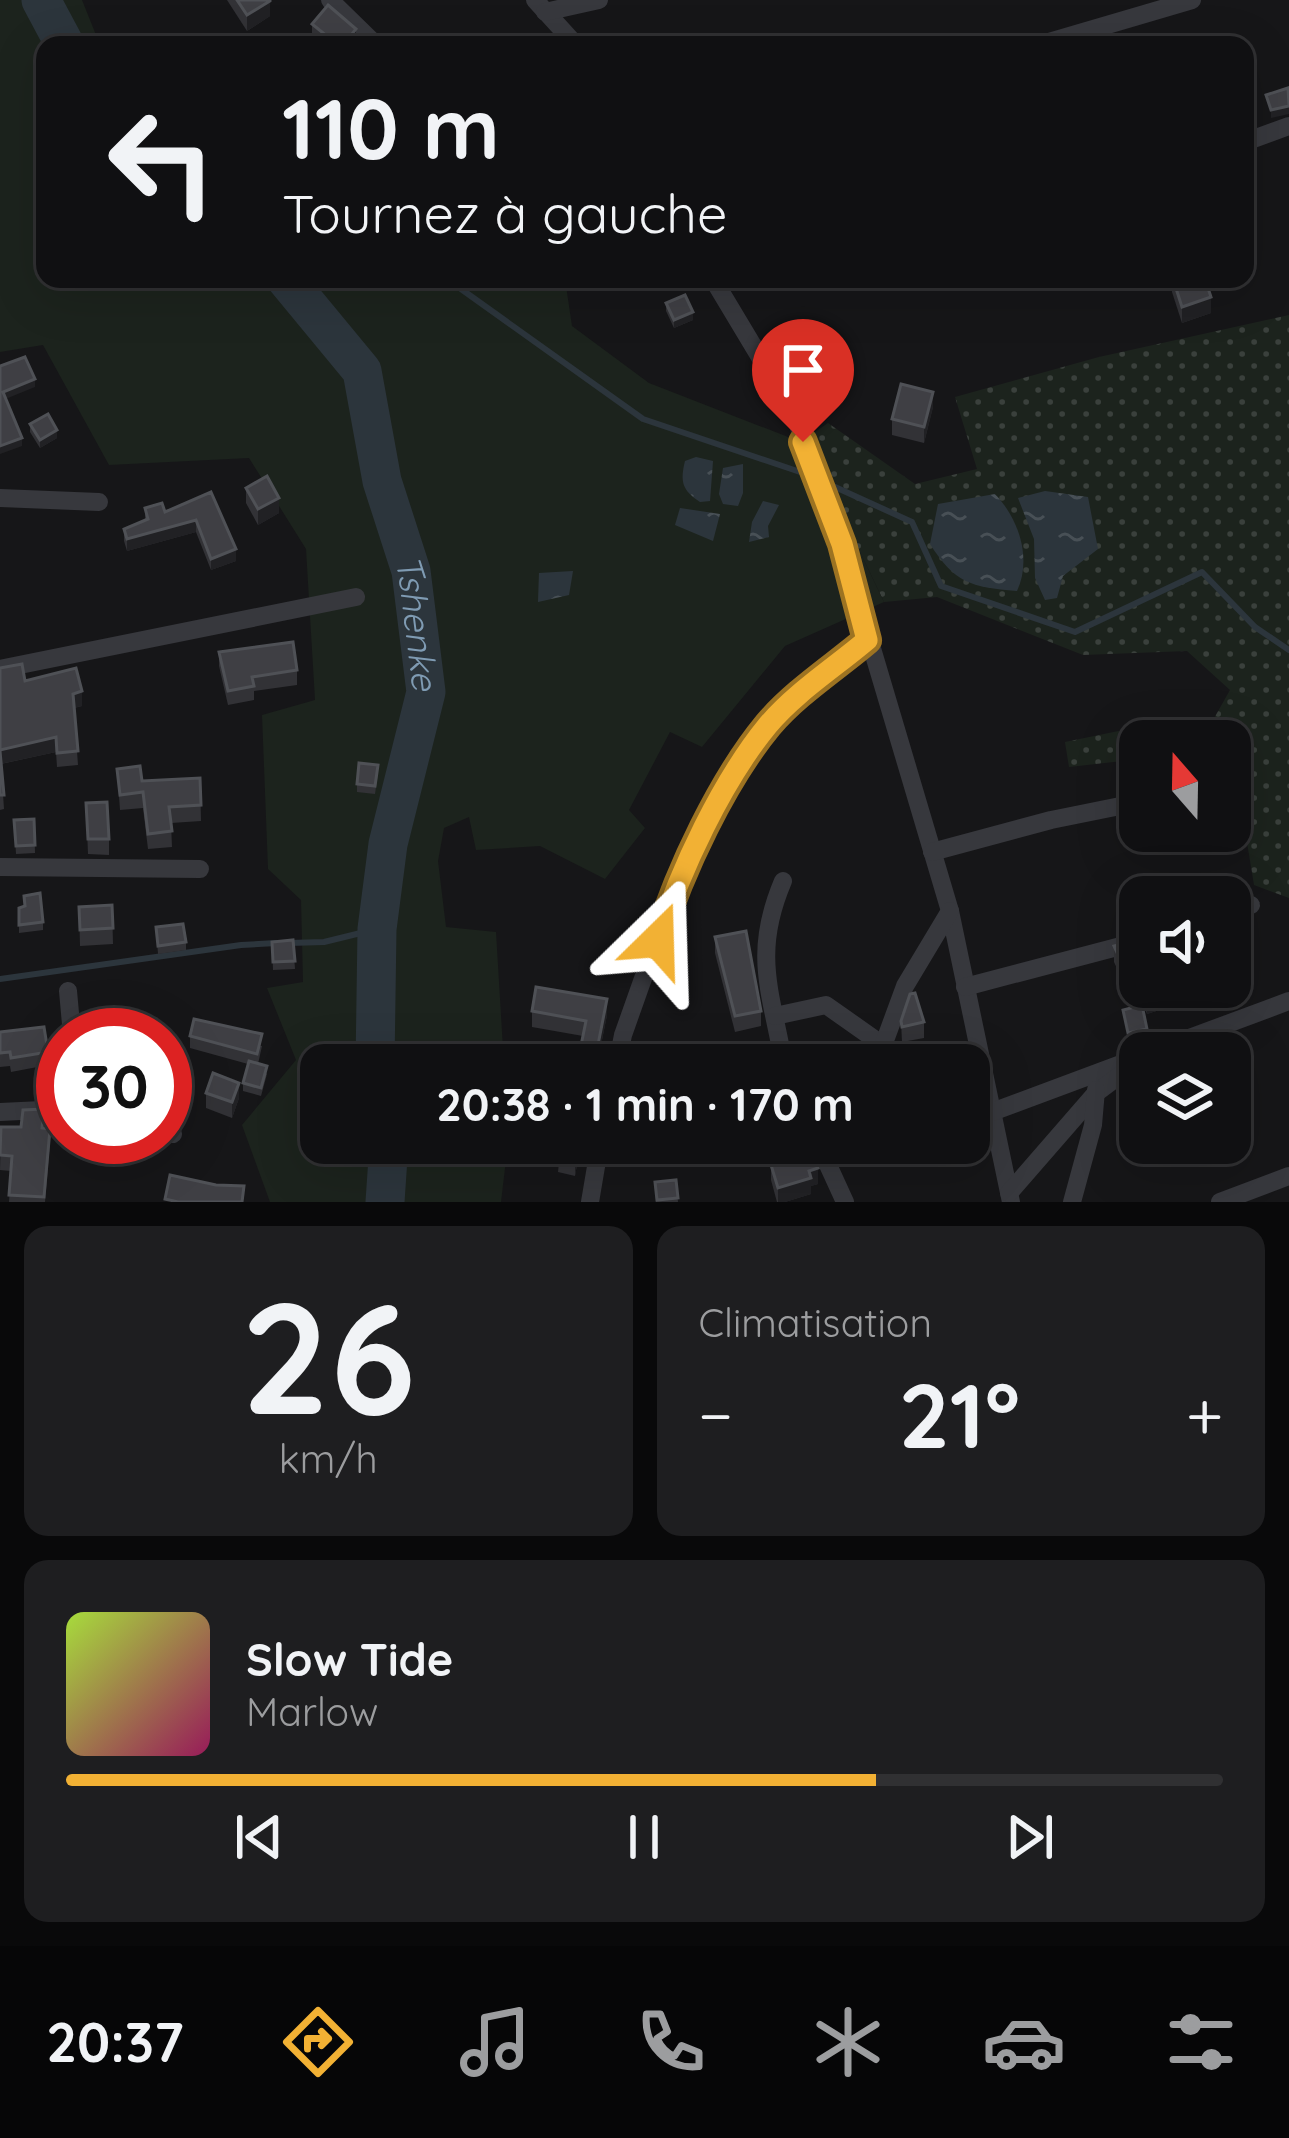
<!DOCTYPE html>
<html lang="fr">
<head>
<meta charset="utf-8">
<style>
  :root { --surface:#101012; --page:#1e1e20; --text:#f1f3f6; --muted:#9c9d9f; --line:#303032; --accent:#f2b134 }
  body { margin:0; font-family:Quicksand,sans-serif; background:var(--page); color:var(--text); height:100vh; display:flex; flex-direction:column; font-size:45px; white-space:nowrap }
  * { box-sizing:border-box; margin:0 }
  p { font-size:39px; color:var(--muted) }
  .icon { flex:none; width:66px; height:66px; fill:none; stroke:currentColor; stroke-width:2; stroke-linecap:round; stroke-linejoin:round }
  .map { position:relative; height:1202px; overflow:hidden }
  .panel { display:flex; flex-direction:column; gap:24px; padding:24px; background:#09090a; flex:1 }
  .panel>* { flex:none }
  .hud { position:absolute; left:36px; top:36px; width:1218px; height:252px; border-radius:24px; box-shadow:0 12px 48px #0002,0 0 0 3px var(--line); background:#101012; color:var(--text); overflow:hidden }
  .needle { width:78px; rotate:340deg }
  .tools { position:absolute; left:1119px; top:720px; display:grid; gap:24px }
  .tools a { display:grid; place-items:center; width:132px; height:132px; border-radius:24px; background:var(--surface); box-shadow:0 12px 48px #0002,0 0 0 3px var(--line); font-size:60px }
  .speed { position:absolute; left:36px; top:1008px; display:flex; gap:24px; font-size:60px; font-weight:700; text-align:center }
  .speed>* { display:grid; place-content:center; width:156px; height:156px; border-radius:50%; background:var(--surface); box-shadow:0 12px 48px #0002,0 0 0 3px var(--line); line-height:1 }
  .speed .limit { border:18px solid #d22; background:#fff; color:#111 }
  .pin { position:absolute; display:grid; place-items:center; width:102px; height:102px; color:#fff; margin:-123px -51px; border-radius:50% 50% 50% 0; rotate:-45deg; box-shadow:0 0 12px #0007 }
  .pin .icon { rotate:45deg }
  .me { position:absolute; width:132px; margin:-66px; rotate:22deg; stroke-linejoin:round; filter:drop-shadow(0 0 9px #0008) }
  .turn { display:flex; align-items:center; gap:42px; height:252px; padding:0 48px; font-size:54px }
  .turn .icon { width:156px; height:156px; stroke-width:2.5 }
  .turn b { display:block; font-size:84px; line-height:102px }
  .big { font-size:90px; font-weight:700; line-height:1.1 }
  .panel .card { flex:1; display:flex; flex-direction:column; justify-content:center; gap:18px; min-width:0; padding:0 42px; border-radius:24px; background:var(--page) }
  .panel .dial { align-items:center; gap:0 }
  .dial b { font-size:156px; line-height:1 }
  .song { display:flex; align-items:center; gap:36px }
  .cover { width:144px; height:144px; border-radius:18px; background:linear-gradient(135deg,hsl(80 70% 55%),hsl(330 70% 35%)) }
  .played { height:12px; border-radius:6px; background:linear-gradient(90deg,var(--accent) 70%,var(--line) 70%) }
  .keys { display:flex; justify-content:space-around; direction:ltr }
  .heat { display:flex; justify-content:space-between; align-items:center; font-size:66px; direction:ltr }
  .panel .tiles { flex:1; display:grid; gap:24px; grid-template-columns:1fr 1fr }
  .card:last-child { grid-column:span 2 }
  .trip { position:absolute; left:300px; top:1044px; width:690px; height:120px; border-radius:24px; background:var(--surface); box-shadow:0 12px 48px #0002,0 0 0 3px var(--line); font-weight:700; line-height:120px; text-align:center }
  .dock { display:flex; height:192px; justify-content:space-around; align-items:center; background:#060607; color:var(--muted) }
  .dock .icon { width:84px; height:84px }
  .dock .current { color:var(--accent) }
  .dock b { font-size:54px; color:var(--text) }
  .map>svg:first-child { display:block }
  .grass { fill:url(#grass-dots) }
  .garden { fill:#1c231d }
  .water { fill:url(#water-ripples) }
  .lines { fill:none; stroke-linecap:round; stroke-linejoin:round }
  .stream { stroke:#2c353c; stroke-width:6 }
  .river { stroke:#2c353c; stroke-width:39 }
  .minor { stroke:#37383d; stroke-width:18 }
  .wall { fill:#323236 }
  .shaded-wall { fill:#212124 }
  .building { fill:#3f3f44; stroke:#4f5156; stroke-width:3 }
  .route-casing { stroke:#9d7322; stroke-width:30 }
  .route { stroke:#f2b134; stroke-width:21 }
  .labels { text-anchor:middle; stroke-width:12; stroke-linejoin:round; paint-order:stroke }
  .water-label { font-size:36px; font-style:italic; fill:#7f9bb3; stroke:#111113 }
</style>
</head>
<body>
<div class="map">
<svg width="1289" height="1202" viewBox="0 0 1289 1202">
  <defs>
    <pattern id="grass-dots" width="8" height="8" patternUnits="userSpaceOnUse" patternTransform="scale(3)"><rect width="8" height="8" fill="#1c231d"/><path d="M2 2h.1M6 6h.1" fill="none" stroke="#3a403c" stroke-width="1.8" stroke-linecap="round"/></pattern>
    <pattern id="water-ripples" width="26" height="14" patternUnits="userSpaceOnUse" patternTransform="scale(3)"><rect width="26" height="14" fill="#2c353c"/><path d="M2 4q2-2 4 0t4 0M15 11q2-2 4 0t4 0" fill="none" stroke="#485056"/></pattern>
  </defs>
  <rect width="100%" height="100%" fill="#161618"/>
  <path class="grass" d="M1289,315V898L1254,885L1240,800L1230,795V741H1140V759L1069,767L1065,742L1143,726L1208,729L1230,690L1187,651L1083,655L937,597L884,602L827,483L801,442L828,423L915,484L977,469L955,397L1099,357Z"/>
  <path class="garden" d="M0,0H82L100,45H45V279H565L572,326L649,383L801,442L827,483L884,602L785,646L702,747L670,732L629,810L645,828L605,879L540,846L476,850L469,817L444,828L438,861L446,927L496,932L504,1065H321V1143H508L501,1202H270L242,1125L296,1060L267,988L303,982L301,900L268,869L262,715L315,700L306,549L249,458L109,465L43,345L0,352Z"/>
  <g class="water">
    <path d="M696,457L713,461L710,501L700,502C682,490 680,482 685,461Z"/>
    <path d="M743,464V493L738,506L723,504L719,494L723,468Z"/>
    <path d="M1045,491L1088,497L1098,549L1063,576L1057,598L1045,600L1035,578L1034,539L1018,498Z"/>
    <path d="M995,494C1019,519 1032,559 1017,591C970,587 955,583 930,544L938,504Z"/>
    <path d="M763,501L779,505L768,526L769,537L749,542L752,522Z"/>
    <path d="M680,508L720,514L713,541L675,525Z"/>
    <path d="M573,571L569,595L538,602L539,573Z"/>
  </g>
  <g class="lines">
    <g class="stream">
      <path d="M412,279L454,284L643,419L812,476"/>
      <path d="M824,482L912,522L941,586L1075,632L1202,572L1255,627L1289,650"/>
      <path d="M289,943L324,942L377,929"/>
      <path d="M0,979L241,945L276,943"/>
    </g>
    <g class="river">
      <path d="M41,0L65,45"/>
      <path id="s1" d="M286,279L362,371L382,481L411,571L426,692L388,844L377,929L375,1065"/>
      <path d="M385,1202L389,1143"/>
    </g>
    <g class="minor">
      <path d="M330,0L376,45"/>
      <path d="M535,0L576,45"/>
      <path d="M545,12L599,0"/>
      <path d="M1039,45L1192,0"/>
      <path d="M1245,142L1289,126"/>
      <path d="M713,279L794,414L841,544L950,911L1011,1202"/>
      <path d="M0,498L99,502"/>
      <path d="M0,669L356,597"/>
      <path d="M932,852L1051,820L1140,802"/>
      <path d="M0,867L200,869"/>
      <path d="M783,881C752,954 771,991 784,1065"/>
      <path d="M1230,912L1251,905"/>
      <path d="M965,987L1140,941"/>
      <path d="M68,991L72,1035"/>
      <path d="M775,1016L826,1005L911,1065"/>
      <path d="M1149,1053L1289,1001"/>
      <path d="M617,1065L623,1035L668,908L741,763L795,699L867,640"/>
      <path d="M876,1065L905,986L950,911"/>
      <path d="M969,1111L992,1112L1129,1061"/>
      <path d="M0,1112L63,1109"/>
      <path d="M165,1131L173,1134"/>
      <path d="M818,1143L845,1202"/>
      <path d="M1009,1193L1096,1093L1140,1060"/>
      <path d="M590,1202L600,1143"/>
      <path d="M1072,1202L1093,1125L1096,1090"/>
      <path d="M1220,1202L1289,1176"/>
    </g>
  </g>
  <g class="wall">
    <path d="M227,0H270V16L247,31Z"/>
    <path d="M312,24L356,29V45H318L312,40Z"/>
    <path d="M1172,279H1205L1211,313L1182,323L1172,292Z"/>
    <path d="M666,303L693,320L674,328L666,311Z"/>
    <path d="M933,407L924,443L892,435V419Z"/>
    <path d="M30,424L57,438L40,448L30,432Z"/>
    <path d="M246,488L279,513L258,525L246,503Z"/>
    <path d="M211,492L236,561L211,570L196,532L127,551L124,541V529L145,520V508L165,512Z"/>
    <path d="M219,652L297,670V685L254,691V700L228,705L219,666Z"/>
    <path d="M0,668L25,681L82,706L74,708L78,765L57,767L56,752L1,764L4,809L0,810Z"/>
    <path d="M117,769L142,781L200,778L201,821L171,823L172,847L148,849L143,808L120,810Z"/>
    <path d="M378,773L375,794L357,792V784Z"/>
    <path d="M86,803L109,839V855L88,854Z"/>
    <path d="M34,819L35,853L16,854L14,820Z"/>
    <path d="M24,896L43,922V930L19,933V908L24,907Z"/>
    <path d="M112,905L113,944L80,946L79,907Z"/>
    <path d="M156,927L186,942V950L158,954Z"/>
    <path d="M715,937L761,1011V1026L735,1032L715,953Z"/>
    <path d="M293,940L295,969L273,970L272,942Z"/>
    <path d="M1140,944V987H1174L1175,1005L1147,1014L1139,990V977L1124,983L1114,962V946Z"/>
    <path d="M532,1011L607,1015L597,1065H577L583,1036L532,1027Z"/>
    <path d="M901,1021L924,1022V1038L902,1042Z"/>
    <path d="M0,1032L48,1052V1065L11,1072L10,1066L0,1067Z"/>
    <path d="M190,1036L262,1046L258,1064L267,1074L261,1096L243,1091V1083L248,1064L190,1048Z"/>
    <path d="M206,1093L239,1098L232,1118L206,1108Z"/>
    <path d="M1,1127L44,1128L50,1143L45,1202H9L11,1171L0,1170Z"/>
    <path d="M561,1143H581L575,1176L558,1172Z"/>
    <path d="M771,1165L818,1184L811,1186V1194L785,1202H777L771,1180Z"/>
    <path d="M676,1180L678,1202H656L655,1182Z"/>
  </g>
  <g class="shaded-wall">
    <path d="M270,1V16L247,31V15Z"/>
    <path d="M356,29V45H343Z"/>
    <path d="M1289,106V114L1271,118V110Z"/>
    <path d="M1211,297V313L1182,323V307Z"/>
    <path d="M693,312V320L674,328V320Z"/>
    <path d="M35,379V387L3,400V392Z"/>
    <path d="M933,392V407L924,443V427Z"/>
    <path d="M57,430V438L40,448V440Z"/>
    <path d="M22,438V446L0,454V446Z"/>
    <path d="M279,498V513L258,525V509Z"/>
    <path d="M196,520V532L127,551V539Z"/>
    <path d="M236,549V561L211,570V559Z"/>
    <path d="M82,691V706L73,708V694Z"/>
    <path d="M56,737V752L0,764V750Z"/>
    <path d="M1140,961V976L1124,983V968Z"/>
    <path d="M1175,990V1005L1147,1014V998Z"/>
    <path d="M607,999V1015L597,1065H594Z"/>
    <path d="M1147,1029V1037L1128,1041V1033Z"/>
    <path d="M239,1083V1098L232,1118V1102Z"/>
    <path d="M578,1143H581L575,1176V1160Z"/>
    <path d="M818,1168V1184L811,1186V1194L785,1202H778V1188Z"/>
  </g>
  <g class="building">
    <path d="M237,0H270V1L247,15Z"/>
    <path d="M328,5L356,29L343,45H338L312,24Z"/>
    <path d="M1288,88L1289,106L1271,110L1266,95Z"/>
    <path d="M1173,279H1205L1211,297L1182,307Z"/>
    <path d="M685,295L693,312L674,320L666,303Z"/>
    <path d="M25,357L35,379L3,392L22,438L0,446V366Z"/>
    <path d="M901,384L933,392L924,427L892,419Z"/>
    <path d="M48,414L57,430L40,440L30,424Z"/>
    <path d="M267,476L279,498L258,509L246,488Z"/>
    <path d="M211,492L236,549L211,559L196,520L127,539L124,529L148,519L145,508L162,503L165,512Z"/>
    <path d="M293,642L297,670L252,677L254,686L228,691L219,652Z"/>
    <path d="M22,664L25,681L76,668L82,691L73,694L78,751L57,753L56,737L0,750V668Z"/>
    <path d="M0,751L4,795H0Z"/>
    <path d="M359,763L378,765L375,786L357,784Z"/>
    <path d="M140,766L142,781L200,778L201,805L169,807L172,831L148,834L143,792L120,795L117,769Z"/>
    <path d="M107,802L109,839H88L86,803Z"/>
    <path d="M34,819L35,845L16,846L14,820Z"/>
    <path d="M40,893L43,922L19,925V908L25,906L24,896Z"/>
    <path d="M112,905L113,928L80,930L79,907Z"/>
    <path d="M183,924L186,942L158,946L156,927Z"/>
    <path d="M746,931L761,1011L735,1016L715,937Z"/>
    <path d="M293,940L295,961L273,962L272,942Z"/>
    <path d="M1138,940L1140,944V961L1124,968L1114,946Z"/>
    <path d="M536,987L607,999L594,1065H577L586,1021L532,1011Z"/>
    <path d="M1143,987H1174L1175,990L1147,998Z"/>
    <path d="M915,993L924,1022L902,1027L901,1021L910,994Z"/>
    <path d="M1142,1005L1147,1029L1128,1033L1123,1010Z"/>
    <path d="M194,1019L262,1034L257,1054L190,1036Z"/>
    <path d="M44,1027L48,1052L11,1058L10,1052L0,1053V1032Z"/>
    <path d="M249,1061L267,1066L261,1088L243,1083Z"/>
    <path d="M213,1073L239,1083L232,1102L206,1093Z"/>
    <path d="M44,1109L42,1128L50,1129L44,1197L9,1195L12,1156L0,1155L1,1127H21L23,1110Z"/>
    <path d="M561,1143H578L575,1160L558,1156Z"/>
    <path d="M813,1152L818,1168L809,1171L811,1178L778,1188L771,1165Z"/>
    <path d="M170,1175L216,1185L244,1186L242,1202H178L165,1199Z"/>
    <path d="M676,1180L678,1198L657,1200L655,1182Z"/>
  </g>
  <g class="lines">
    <g class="route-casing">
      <path id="route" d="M658,940C680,870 722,781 768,725C796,692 834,668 867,640L842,544L803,442"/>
    </g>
    <use href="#route" class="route"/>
  </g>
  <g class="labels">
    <g class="water-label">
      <text dy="13" stroke="none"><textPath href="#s1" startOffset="378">Tshenke</textPath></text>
    </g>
  </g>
</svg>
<div class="tools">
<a><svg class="needle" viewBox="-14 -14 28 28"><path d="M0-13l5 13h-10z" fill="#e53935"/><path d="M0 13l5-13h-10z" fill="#9c9d9f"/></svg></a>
<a><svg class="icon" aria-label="sound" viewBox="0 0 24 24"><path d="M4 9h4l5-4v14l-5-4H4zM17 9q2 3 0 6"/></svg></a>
<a><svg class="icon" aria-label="layers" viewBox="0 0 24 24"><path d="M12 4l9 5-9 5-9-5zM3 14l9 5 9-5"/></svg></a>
</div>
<div class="speed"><div class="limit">30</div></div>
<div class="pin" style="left:803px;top:442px;background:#d93025"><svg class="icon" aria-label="arrive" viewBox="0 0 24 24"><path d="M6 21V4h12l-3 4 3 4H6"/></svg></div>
<svg class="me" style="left:658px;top:940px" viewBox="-20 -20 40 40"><path d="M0-17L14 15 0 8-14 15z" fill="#f2b134" stroke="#fff" stroke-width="4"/></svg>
<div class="trip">20:38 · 1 min · 170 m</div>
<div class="hud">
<div class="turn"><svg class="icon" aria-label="left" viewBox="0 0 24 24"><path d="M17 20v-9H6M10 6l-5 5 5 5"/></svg><div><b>110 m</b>Tournez à gauche</div></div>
</div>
</div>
<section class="panel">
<div class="tiles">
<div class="card dial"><b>26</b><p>km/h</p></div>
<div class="card"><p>Climatisation</p>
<div class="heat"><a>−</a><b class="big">21°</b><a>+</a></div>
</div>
<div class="card">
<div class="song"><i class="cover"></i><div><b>Slow Tide</b><p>Marlow</p></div></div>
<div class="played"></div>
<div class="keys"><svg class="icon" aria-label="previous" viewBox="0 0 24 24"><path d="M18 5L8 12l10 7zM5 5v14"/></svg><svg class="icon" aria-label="pause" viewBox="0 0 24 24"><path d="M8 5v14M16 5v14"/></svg><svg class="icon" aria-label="next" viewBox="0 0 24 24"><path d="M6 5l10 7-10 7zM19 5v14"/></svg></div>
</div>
</div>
</section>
<nav class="dock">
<b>20:37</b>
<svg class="icon current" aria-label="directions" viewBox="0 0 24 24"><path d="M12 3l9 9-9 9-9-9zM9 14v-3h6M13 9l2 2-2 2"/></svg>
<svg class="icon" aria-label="music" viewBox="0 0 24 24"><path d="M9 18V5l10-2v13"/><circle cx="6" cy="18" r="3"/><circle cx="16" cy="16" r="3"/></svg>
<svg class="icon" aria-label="phone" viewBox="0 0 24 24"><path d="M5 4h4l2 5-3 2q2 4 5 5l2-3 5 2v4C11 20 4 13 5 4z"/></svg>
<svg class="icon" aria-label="climate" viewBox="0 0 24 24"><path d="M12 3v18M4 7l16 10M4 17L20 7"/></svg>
<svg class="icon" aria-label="car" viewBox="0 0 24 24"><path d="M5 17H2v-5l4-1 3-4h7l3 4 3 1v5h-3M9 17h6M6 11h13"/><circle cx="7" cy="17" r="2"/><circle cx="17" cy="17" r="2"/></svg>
<svg class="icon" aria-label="filters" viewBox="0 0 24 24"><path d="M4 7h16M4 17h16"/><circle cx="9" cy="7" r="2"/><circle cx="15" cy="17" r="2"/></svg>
</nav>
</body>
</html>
